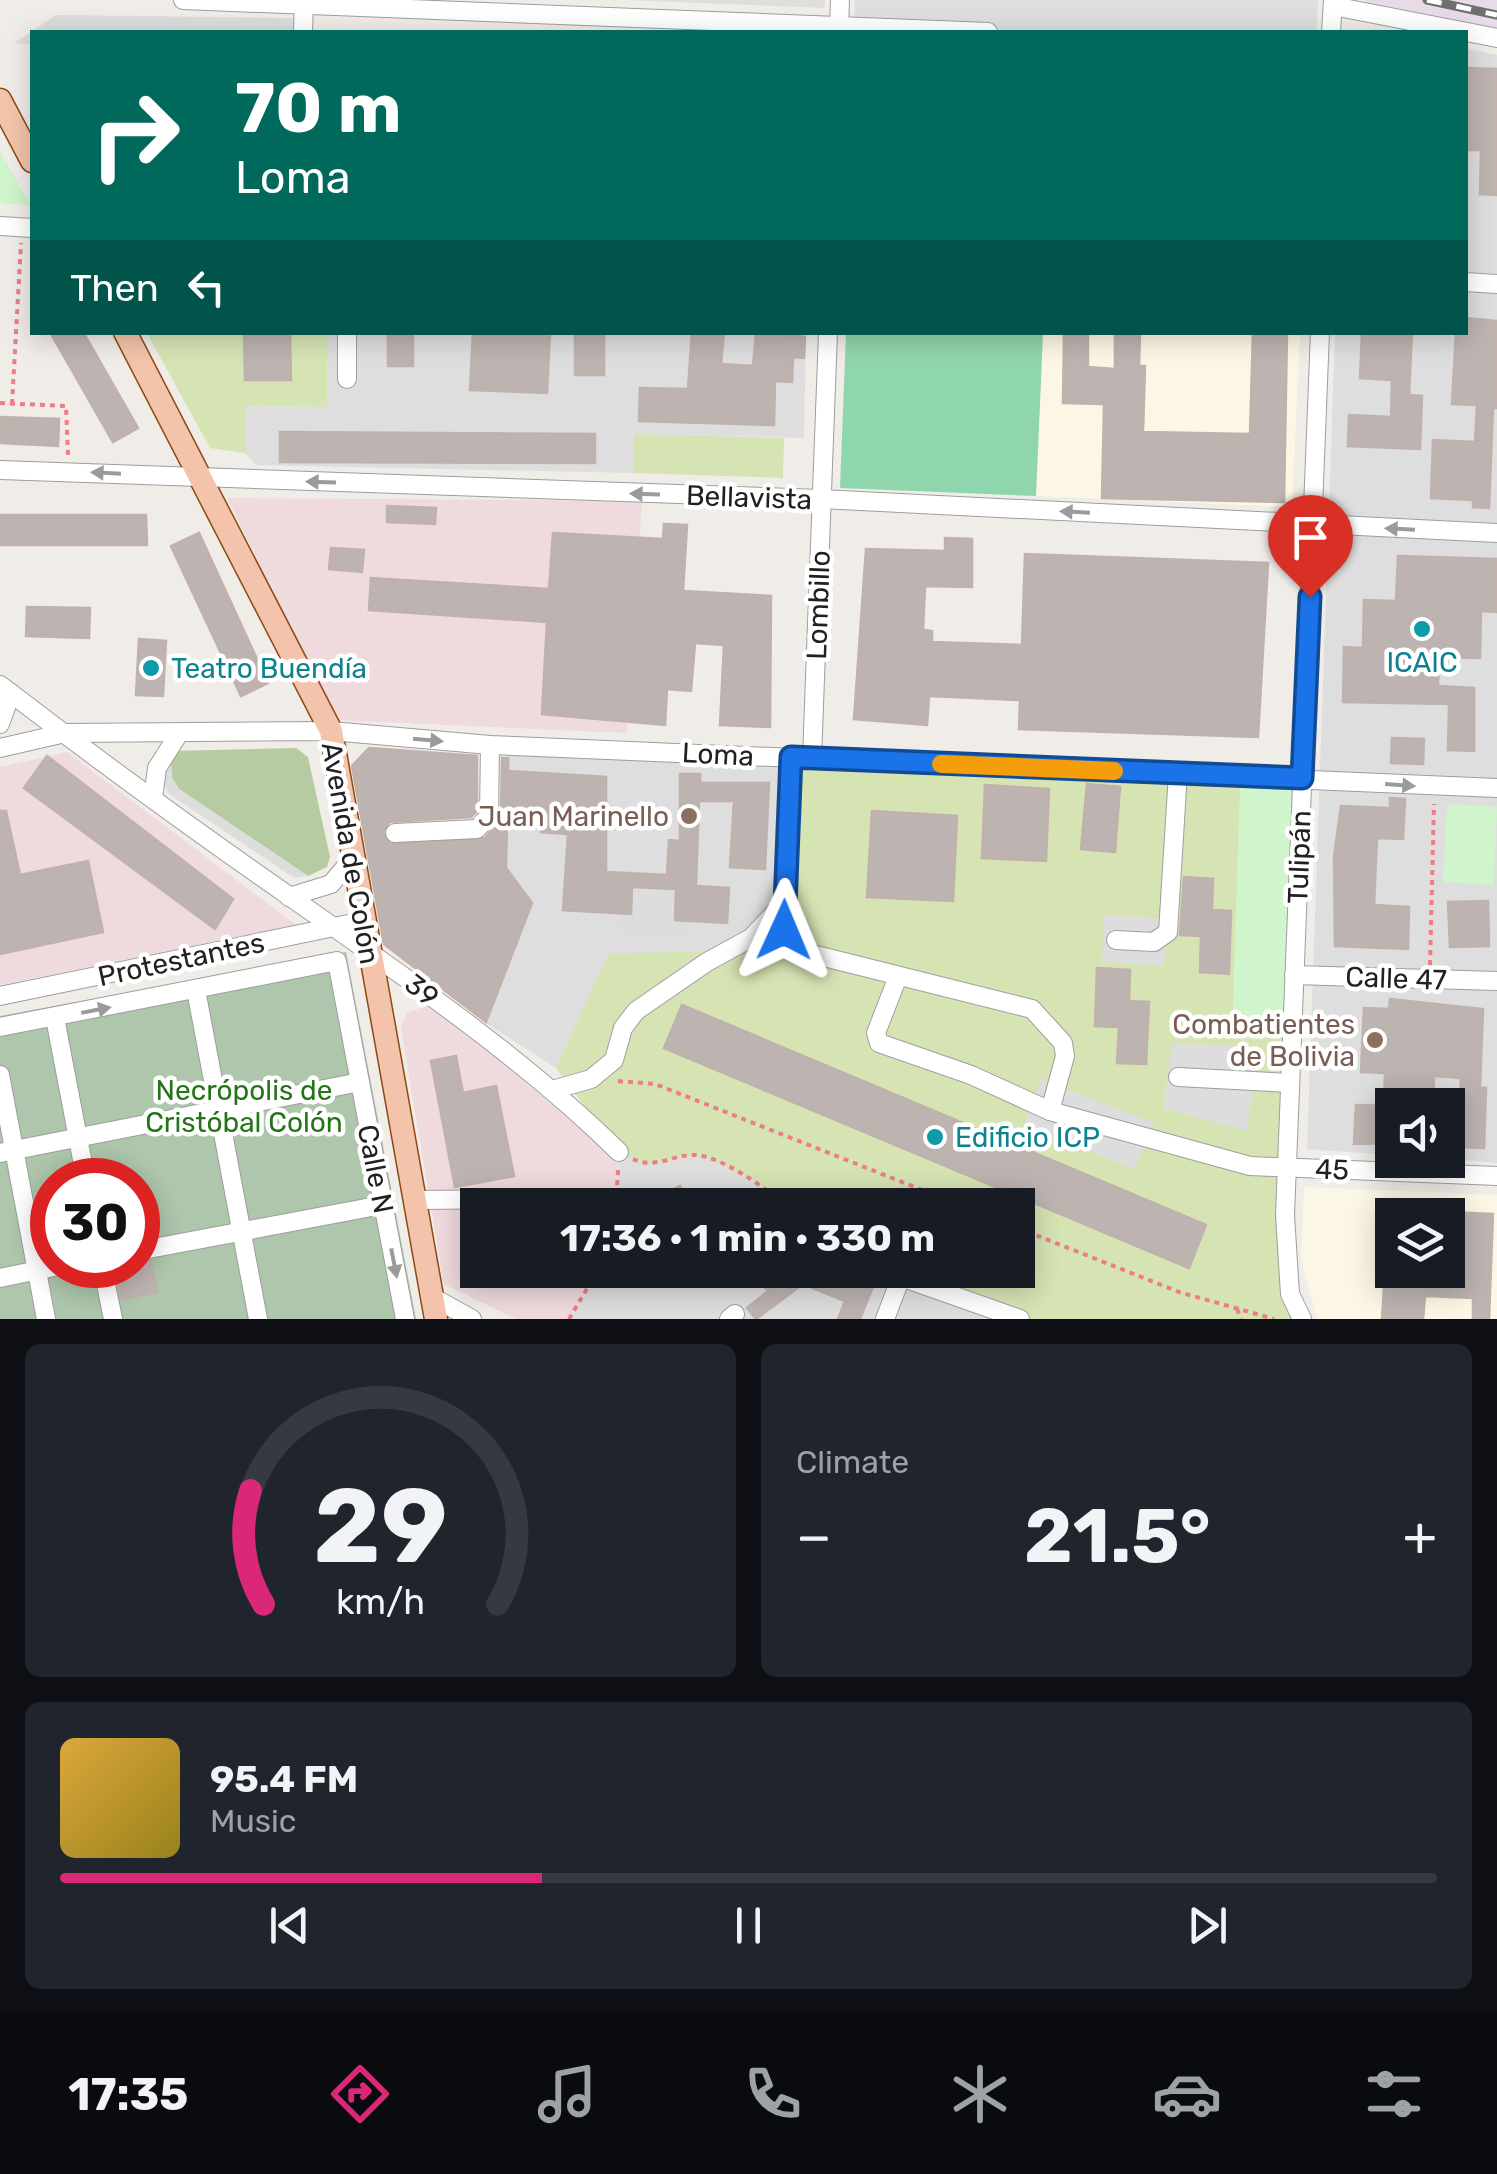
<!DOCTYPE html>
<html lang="en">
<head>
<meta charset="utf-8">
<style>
  :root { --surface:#171b24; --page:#20242c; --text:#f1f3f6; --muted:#9ea1a6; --line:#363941; --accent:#db2777 }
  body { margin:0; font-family:Rubik,sans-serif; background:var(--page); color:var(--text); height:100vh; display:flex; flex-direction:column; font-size:38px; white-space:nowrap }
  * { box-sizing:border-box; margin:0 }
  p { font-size:32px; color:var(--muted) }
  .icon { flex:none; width:55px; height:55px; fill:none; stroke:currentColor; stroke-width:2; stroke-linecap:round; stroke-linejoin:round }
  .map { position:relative; height:1319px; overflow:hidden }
  .sheet { display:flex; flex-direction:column; gap:25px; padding:25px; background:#0d0f14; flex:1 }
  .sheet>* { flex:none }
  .hud { position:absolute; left:30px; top:30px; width:1438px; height:305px; border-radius:0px; box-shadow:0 5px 25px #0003; background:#00695c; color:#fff; overflow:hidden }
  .tools { position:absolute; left:1375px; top:1088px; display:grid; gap:20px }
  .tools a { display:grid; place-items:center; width:90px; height:90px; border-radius:0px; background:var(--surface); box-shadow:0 5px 25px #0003; font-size:50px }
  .speed { position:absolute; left:30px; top:1158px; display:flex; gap:20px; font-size:50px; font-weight:700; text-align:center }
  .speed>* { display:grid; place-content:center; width:130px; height:130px; border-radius:50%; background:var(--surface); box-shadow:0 5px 25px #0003; line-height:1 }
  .speed .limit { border:15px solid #d22; background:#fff; color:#111 }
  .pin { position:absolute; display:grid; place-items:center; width:85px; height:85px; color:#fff; margin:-102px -42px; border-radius:50% 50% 50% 0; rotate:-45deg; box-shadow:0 0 10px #0007 }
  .pin .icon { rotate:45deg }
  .me { position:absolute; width:110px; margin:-55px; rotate:1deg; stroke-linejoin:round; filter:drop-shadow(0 0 8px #0008) }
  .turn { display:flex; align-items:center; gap:35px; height:210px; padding:0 40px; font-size:45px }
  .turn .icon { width:130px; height:130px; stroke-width:2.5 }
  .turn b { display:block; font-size:70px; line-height:85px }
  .then { display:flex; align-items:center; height:95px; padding:0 40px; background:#0003; gap:20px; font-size:38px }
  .big { font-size:75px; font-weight:700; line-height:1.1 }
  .sheet .card { flex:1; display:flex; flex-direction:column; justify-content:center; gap:15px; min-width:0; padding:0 35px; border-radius:15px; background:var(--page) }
  .sheet .dial { align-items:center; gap:0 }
  .dial svg { height:260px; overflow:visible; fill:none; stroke:var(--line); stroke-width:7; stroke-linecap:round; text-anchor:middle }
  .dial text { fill:var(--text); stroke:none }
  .song { display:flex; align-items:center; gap:30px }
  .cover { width:120px; height:120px; border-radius:15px; background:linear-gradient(135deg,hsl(40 70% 55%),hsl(50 70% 35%)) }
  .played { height:10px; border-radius:5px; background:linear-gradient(90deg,var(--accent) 35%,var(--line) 35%) }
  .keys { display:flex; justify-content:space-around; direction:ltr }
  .heat { display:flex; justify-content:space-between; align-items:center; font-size:55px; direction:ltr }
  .sheet .tiles { flex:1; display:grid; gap:25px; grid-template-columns:1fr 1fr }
  .card:last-child { grid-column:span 2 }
  .trip { position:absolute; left:460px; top:1188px; width:575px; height:100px; border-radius:0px; background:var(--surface); box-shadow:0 5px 25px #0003; font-weight:700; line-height:100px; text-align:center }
  .dock { display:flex; height:160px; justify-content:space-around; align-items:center; background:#090b0e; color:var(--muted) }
  .dock .icon { width:70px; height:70px }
  .dock .active { color:var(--accent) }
  .dock b { font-size:45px; color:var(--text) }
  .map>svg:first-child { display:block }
  .residential { fill:#dedede }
  .commercial { fill:#efdadd }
  .industrial { fill:#e8dbe8 }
  .education { fill:#fcf7e5; fill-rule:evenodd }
  .grass { fill:#d6e4b4 }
  .forest { fill:#b6cba1 }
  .cemetery { fill:#adc6ac; fill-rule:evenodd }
  .park { fill:#d0f4cb }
  .pitch { fill:#8fd6ac }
  .parking { fill:#ddd }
  .building { fill:#bdb4b1; stroke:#c0b1ac; stroke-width:2.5 }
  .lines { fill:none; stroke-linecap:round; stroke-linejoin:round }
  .minor-casing { stroke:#9e9e9e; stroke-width:20 }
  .major-casing { stroke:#8d4a10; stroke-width:25 }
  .path { stroke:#ec7d89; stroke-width:4; stroke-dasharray:5 5; stroke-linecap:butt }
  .minor { stroke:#fff; stroke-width:18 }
  .major { stroke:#f3c4ab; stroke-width:22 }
  .rail-casing { stroke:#6f6f6f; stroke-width:9 }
  .rail { stroke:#fff; stroke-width:5; stroke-dasharray:15; stroke-linecap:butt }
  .oneway { fill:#9b9b9b }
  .route-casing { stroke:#114b97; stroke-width:25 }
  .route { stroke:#1a73e8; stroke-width:18 }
  .slow { stroke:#f59e0b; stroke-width:18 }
  .culture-dot { fill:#0f9aa8; stroke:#fff; stroke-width:4 }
  .education-dot { fill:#8d6e63; stroke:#fff; stroke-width:4 }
  .labels { text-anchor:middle; stroke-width:9; stroke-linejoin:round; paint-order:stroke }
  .street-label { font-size:28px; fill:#212121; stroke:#fff }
  .culture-label { font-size:28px; fill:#0d838f; stroke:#fff; text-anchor:start }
  .education-label { font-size:28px; fill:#785e54; stroke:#fff; text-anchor:end }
  .park-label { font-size:28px; fill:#247518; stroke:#fff }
</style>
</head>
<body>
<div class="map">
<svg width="1497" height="1319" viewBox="0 0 1497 1319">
  <rect width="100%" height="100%" fill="#f0ece8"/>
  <g class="residential">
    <path d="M623,0H825L824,8Z"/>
    <path d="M855,0H1318L1317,32H854Z"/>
    <path d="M1465,48L1497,55V1163L1448,1159V1105H1392V1155L1307,1149L1335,333L1465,332Z"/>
    <path d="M328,333H806L804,438L635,434L633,473L256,465L245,453V406L327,407Z"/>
    <path d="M690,752L791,757L784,903L729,950L608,955L556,1068L486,1023L532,903L506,868L508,755Z"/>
    <path d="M619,1152L646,1165L701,1155L754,1181L787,1205H616Z"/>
    <path d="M598,1270H897L1020,1319H569Z"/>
  </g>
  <g class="commercial">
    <path d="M227,498L642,501L627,733L336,720Z"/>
    <path d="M67,752L296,925L0,985V767Z"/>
    <path d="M433,1004L618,1161L616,1205H478V1270H598L569,1319H516L444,1284L401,1028L406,1013Z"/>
  </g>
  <path class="industrial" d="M1366,0H1497V31L1365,6Z"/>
  <g class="education">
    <path d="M1043,333H1300L1292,507L1036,496Z"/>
    <path d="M1304,1187L1497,1195V1319H1317L1301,1259ZM1392,1215H1448V1270H1392Z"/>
  </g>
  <g class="grass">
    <path d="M147,333H328L327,407L246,406L245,453L210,448Z"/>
    <path d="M634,434L784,438L783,478L633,473Z"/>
    <path d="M791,757L1302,778L1285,1215L1302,1319H1020L897,1270H1018V1205H787L754,1181L701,1155L646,1165L619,1152L556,1068L608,954L729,950L784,904Z"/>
  </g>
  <path class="forest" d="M296,748L308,757L330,857L327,867L308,876L179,789L172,778L170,751Z"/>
  <path class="cemetery" d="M346,952L416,1319H0V1016ZM52,1180H138V1265H52Z"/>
  <g class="park">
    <path d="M0,151L30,205L0,203Z"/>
    <path d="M1240,788L1292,789L1283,1035L1232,1033Z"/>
    <path d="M1447,804L1497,807L1494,885L1443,882Z"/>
  </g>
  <path class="pitch" d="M846,333H1043L1036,496L840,488Z"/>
  <g class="parking">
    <path d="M56,15L294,18V32H32V45L14,43Z"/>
    <path d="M170,751L172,778L179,789L308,876L294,878L169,794L163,784L161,765Z"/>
    <path d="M620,873L689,876L687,937L617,934Z"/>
    <path d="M1104,915L1167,919L1164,966L1102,962Z"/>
    <path d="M1172,1044L1257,1047L1247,1131L1163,1108Z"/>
    <path d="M1041,1079L1153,1123L1134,1170L1025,1123Z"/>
  </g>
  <g class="building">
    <path d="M1465,68L1497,69V195L1480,194L1481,150H1465Z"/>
    <path d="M1465,318L1497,321V408H1493L1489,508L1473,507V500L1431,498L1433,440L1475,442L1477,405L1452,404L1456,332H1465Z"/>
    <path d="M50,332H83L138,428L113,442Z"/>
    <path d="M244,332H290L291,380H245Z"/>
    <rect x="388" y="332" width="25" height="34"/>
    <path d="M473,332H550L547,393L470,390Z"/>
    <rect x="575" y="332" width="29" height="43"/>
    <path d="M692,332H724L721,364L753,366L756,333L805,337L804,358L793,357L792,382L775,381L774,425L639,421L640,388L688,389Z"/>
    <path d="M1064,332H1088V367L1115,369V332H1140L1139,366H1145L1143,432L1250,434L1253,332H1287L1284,502L1102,498L1104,404L1063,403Z"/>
    <path d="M1362,332H1412L1409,395L1422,396L1420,449L1348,446L1349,415L1391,417L1392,380L1360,378Z"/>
    <path d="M0,417L59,419L58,446L0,443Z"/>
    <path d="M280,432L595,434V463L280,462Z"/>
    <path d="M387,506L436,508L435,524L387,522Z"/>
    <path d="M0,515H146L147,545H0Z"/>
    <path d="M664,524L687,525L683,591L771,596L770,727L720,725L724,645L695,643L691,691L667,689L665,725L542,714L547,622L369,610L371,578L549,589L553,533L663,539Z"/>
    <path d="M199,533L268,683L241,696L171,546Z"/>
    <path d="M945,538L972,539V587L925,586L923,630L932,631V642L1022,645L1025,554L1268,563L1258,737L1019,729L1020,700L929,696L927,725L854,719L866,549L945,551Z"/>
    <path d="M331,548L364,550L362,572L329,569Z"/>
    <path d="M1398,556L1497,559V612L1481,611L1480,658L1439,657L1438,686L1474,688V751L1448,750L1449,704L1343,702L1344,647L1363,648L1364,600L1396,601Z"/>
    <path d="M27,607L90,608L89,638L26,636Z"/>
    <path d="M139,639L166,641L163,696L136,695Z"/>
    <path d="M1392,738L1424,739L1423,764L1391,763Z"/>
    <path d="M369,748L477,756V811L471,817L389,822L383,833L390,844L485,838L501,818L502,758H508V771L606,777V872L667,875L669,840L680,841V774H700V783H769L765,869L730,867L734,801H699L696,886L729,888L727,923L675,920L676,889L632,887L631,914L563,910L568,834L541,832L542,822L507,820L506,868L532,903L486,1022L384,944L352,766Z"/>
    <path d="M47,756L233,899L215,929L24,788Z"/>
    <path d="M1087,784L1120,787L1115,852L1081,849Z"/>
    <path d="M985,785L1049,789L1046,861L982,858Z"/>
    <path d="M1390,798L1405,799L1403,839L1377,838L1374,905L1409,907L1408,949L1335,946L1334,857L1341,806L1390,808Z"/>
    <path d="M0,811H6L20,875L88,861L103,932L0,954Z"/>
    <path d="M872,811L957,816L953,901L867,897Z"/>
    <path d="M1184,877L1213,879L1212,910L1231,911L1229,974L1200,972L1201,936L1180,935Z"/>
    <path d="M1488,901L1489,946L1450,947L1448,902Z"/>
    <path d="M1097,968L1130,970L1129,1001L1149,1002L1146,1064L1117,1063L1119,1027L1095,1026Z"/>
    <path d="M1390,999L1483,1009L1480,1088H1486L1484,1148L1458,1147L1461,1078L1434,1076L1433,1105H1384L1385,1073L1361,1072L1364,1008L1389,1009Z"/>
    <path d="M682,1005L1206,1225L1189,1268L664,1048Z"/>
    <path d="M456,1056L463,1093L496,1086L514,1176L455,1187L431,1061Z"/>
    <path d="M1356,1105L1392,1106V1143L1354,1144Z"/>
    <path d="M680,1186L689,1205H644Z"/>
    <path d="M1448,1212L1493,1214L1489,1319H1473V1298L1425,1296L1423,1319H1382L1385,1270H1448Z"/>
    <path d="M151,1261L157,1292L122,1299L115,1266Z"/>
    <path d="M771,1270H840L874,1284L860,1319H838L845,1301L803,1284L756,1319L747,1308L768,1291L761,1283L774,1272Z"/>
  </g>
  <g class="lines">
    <g class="minor-casing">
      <g id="minor">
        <path d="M183,0L988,32"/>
        <path d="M1333,6L1497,38"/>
        <path d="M303,32L304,0"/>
        <path d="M839,32L840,0"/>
        <path d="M1331,32L1333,0"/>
        <path d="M0,226L32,228"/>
        <path d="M1465,282L1497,284"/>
        <path d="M347,379V332"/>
        <path d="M0,470L821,499L1497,533"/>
        <path d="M0,685C94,757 191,828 289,896C402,975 519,1054 619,1152"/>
        <path d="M0,724L11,693"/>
        <path d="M0,748L65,733L331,731L490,745L1497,788"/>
        <path d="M791,757L784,903L788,941L800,951L1032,1009L1063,1043L1065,1056L1050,1111L1250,1166L1497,1176"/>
        <path d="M812,758L828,332"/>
        <path d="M153,798L157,768L178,735"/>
        <path d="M395,833L477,829L489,816L490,745"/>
        <path d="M289,897L331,884L353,858"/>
        <path d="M1116,940L1154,942L1168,932L1178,773"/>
        <path d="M1294,975L1497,981"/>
        <path d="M897,979L876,1033L879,1043L971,1075L1050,1111"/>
        <path d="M196,990L258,1319"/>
        <path d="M0,996L363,921"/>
        <path d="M55,1018L86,1180"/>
        <path d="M0,1027L337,961L405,1319"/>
        <path d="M0,1075L46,1319"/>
        <path d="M1178,1077L1290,1083"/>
        <path d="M552,1090L591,1079L614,1060L623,1028L636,1011L707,962L751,938L784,903"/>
        <path d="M0,1153L360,1082"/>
        <path d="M414,1200L537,1199"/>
        <path d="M138,1251L382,1205"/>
        <path d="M102,1265L113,1319"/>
        <path d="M0,1278L63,1265"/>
        <path d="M432,1297L472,1319"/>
        <path d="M729,1319L735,1314"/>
        <path d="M885,1319L901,1277L1020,1319"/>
        <path d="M1302,1319L1290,1294L1285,1215L1320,332"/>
      </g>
    </g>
    <g class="major-casing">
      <g id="major">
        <path d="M0,100L32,161"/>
        <path d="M125,332L331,731L436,1319"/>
      </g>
    </g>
    <g class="path">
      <path d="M0,403L66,406L68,455"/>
      <path d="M12,404L21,243"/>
      <path d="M1430,965L1434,804"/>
      <path d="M618,1081L655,1084L960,1205"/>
      <path d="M633,1159C657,1171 679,1150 703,1156C733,1164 762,1187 787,1205"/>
      <path d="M616,1205L618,1170"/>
      <path d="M1018,1228L1179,1292L1274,1319"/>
      <path d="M1237,1309L1241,1319"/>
      <path d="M569,1319L598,1270"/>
    </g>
    <use href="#minor" class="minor"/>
    <use href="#major" class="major"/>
    <g class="rail-casing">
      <path id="rail" d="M1427,0L1497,15"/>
    </g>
    <use href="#rail" class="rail"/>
  </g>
  <defs><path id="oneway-solid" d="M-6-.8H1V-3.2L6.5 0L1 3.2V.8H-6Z" transform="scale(2.5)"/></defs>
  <g class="oneway">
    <use href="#oneway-solid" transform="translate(106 473) rotate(-177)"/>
    <use href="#oneway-solid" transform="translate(321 482) rotate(-178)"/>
    <use href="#oneway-solid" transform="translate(645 494) rotate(-178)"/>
    <use href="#oneway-solid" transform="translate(1075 512) rotate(-177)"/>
    <use href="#oneway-solid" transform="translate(1400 529) rotate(-177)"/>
    <use href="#oneway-solid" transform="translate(428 740) rotate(5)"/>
    <use href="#oneway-solid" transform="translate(1400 785) rotate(4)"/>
    <use href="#oneway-solid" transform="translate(96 1010) rotate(-11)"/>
    <use href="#oneway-solid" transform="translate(394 1263) rotate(79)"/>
  </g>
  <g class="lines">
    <g class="route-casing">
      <path id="route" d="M784,930L791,757L1302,778L1310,597"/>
    </g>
    <use href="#route" class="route"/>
    <path class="slow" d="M941,764L1114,771"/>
  </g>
  <g class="culture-dot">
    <circle cx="1422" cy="629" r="10"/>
    <circle cx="151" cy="668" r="10"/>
    <circle cx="935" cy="1137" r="10"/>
  </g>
  <g class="education-dot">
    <circle cx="689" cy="816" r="10"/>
    <circle cx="1375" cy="1040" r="10"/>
  </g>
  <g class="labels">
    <g class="street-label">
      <text transform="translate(749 497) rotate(2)" y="10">Bellavista</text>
      <text transform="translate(818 605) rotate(-88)" y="10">Lombillo</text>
      <text transform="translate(718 754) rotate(3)" y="10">Loma</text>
      <text transform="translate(351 853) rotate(80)" y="10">Avenida de Colón</text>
      <text transform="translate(1299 857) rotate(-88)" y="10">Tulipán</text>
      <text transform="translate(181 959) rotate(-12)" y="10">Protestantes</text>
      <text transform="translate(1396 978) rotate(2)" y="10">Calle 47</text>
      <text transform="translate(422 990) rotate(38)" y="10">39</text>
      <text transform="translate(376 1169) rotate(79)" y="10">Calle N</text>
      <text transform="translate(1332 1169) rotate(2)" y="10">45</text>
    </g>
    <g class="culture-label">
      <text x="1422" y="672" text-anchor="middle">ICAIC</text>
      <text x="171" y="678">Teatro Buendía</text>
      <text x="955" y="1147">Edificio ICP</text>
    </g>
    <g class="education-label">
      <text x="669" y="826">Juan Marinello</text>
      <text x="1355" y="1034">Combatientes<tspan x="1355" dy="32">de Bolivia</tspan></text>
    </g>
    <g class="park-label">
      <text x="244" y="1100">Necrópolis de<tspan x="244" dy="32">Cristóbal Colón</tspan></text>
    </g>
  </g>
</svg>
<div class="tools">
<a><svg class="icon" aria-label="sound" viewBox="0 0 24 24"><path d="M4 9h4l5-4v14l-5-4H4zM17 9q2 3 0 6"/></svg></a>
<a><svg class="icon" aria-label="layers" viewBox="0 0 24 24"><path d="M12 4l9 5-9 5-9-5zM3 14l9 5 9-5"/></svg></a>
</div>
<div class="speed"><div class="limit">30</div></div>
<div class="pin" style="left:1310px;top:597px;background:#d93025"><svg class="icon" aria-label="arrive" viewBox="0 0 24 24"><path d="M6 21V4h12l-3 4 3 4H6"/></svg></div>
<svg class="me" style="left:784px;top:930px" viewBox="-20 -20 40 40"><path d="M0-17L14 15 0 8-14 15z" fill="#1a73e8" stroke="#fff" stroke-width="4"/></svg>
<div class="trip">17:36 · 1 min · 330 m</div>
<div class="hud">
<div class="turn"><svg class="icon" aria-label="right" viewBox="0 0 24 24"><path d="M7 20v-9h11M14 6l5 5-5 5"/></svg><div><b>70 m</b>Loma</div></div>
<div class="then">Then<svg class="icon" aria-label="left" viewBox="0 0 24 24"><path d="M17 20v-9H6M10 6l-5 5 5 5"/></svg></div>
</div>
</div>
<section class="sheet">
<div class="tiles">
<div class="card dial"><svg viewBox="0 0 100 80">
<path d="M14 69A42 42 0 1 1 86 69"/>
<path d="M14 69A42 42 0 0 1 10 34" stroke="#db2777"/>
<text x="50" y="56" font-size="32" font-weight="700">29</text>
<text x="50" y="72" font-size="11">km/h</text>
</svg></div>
<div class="card"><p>Climate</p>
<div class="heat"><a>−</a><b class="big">21.5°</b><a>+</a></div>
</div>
<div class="card">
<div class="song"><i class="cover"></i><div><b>95.4 FM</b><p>Music</p></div></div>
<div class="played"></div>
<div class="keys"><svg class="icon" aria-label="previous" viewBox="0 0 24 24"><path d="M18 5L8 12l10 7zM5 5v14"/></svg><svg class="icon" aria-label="pause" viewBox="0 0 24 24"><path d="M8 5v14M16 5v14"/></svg><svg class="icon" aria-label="next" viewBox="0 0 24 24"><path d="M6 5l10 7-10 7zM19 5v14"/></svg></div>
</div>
</div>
</section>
<nav class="dock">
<b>17:35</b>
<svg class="icon active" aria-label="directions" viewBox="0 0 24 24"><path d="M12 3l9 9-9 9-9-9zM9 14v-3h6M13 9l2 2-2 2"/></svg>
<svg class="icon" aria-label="music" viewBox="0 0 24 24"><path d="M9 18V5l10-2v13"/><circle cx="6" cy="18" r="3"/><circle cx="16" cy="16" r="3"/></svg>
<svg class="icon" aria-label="phone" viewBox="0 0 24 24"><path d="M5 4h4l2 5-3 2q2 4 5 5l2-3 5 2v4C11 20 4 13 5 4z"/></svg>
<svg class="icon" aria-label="climate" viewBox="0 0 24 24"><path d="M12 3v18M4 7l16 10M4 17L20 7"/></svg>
<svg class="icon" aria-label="car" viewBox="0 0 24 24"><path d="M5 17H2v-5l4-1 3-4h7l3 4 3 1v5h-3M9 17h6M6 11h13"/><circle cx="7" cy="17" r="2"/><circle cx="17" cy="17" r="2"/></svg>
<svg class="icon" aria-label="filters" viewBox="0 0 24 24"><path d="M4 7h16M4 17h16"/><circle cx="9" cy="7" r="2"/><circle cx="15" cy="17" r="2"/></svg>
</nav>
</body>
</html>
